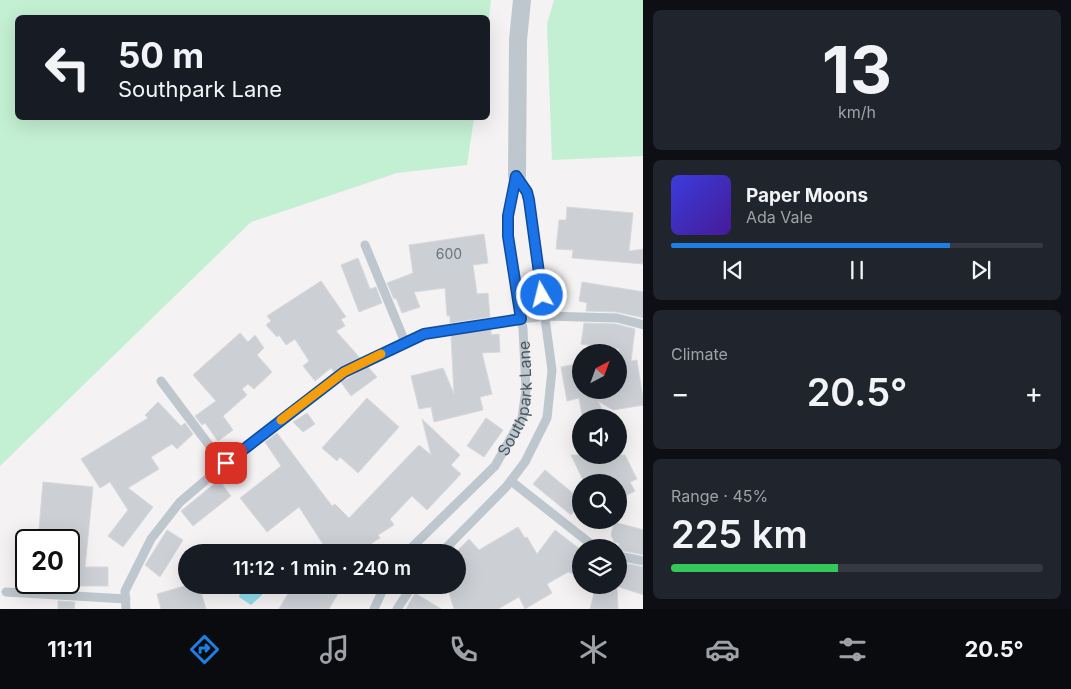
<!DOCTYPE html>
<html lang="en">
<head>
<meta charset="utf-8">
<style>
  :root { --surface:#171b24; --page:#20242c; --text:#f1f3f6; --muted:#9ea1a6; --line:#363941; --accent:#1f7ee2 }
  body { margin:0; font-family:Inter,sans-serif; background:var(--page); color:var(--text); height:100vh; display:flex; flex-direction:column; font-size:19px; white-space:nowrap }
  * { box-sizing:border-box; margin:0 }
  p { font-size:16px; color:var(--muted) }
  .icon { flex:none; width:28px; height:28px; fill:none; stroke:currentColor; stroke-width:2; stroke-linecap:round; stroke-linejoin:round }
  .map { position:relative; flex:1; overflow:hidden }
  .sheet { display:flex; flex-direction:column; gap:10px; padding:10px; background:#0d0f14; width:428px }
  .sheet>* { flex:none }
  .hud { position:absolute; left:15px; top:15px; width:475px; height:105px; border-radius:8px; box-shadow:0 5px 20px #0002; background:#171b24; color:var(--text); overflow:hidden }
  .needle { width:32px; rotate:41deg }
  .buttons { position:absolute; left:572px; top:344px; display:grid; gap:10px }
  .buttons a { display:grid; place-items:center; width:55px; height:55px; border-radius:50%; background:var(--surface); box-shadow:0 5px 20px #0002; font-size:25px }
  .speed { position:absolute; left:15px; top:529px; display:flex; gap:10px; font-size:25px; font-weight:700; text-align:center }
  .speed>* { display:grid; place-content:center; width:65px; height:65px; border-radius:50%; background:var(--surface); box-shadow:0 5px 20px #0002; line-height:1 }
  .speed .limit { border:2px solid #111; border-radius:8px; background:#fff; color:#111 }
  .pin { position:absolute; display:grid; place-items:center; width:42px; height:42px; color:#fff; margin:-21px; border-radius:10px; box-shadow:0 2px 8px #0006 }
  .me { position:absolute; width:55px; margin:-28px; rotate:352deg; stroke-linejoin:round; filter:drop-shadow(0 0 4px #0008) }
  .turn { display:flex; align-items:center; gap:18px; height:105px; padding:0 20px; font-size:22px }
  .turn .icon { width:65px; height:65px; stroke-width:2.5 }
  .turn b { display:block; font-size:35px; line-height:42px }
  .big { font-size:38px; font-weight:600; line-height:1.1 }
  .sheet .widget { flex:1; display:flex; flex-direction:column; justify-content:center; gap:8px; min-width:0; padding:0 18px; border-radius:8px; background:var(--page) }
  .sheet .dial { align-items:center; gap:0 }
  .dial b { font-size:65px; line-height:1 }
  .song { display:flex; align-items:center; gap:15px }
  .cover { width:60px; height:60px; border-radius:8px; background:linear-gradient(135deg,hsl(240 70% 55%),hsl(260 70% 35%)) }
  .played { height:5px; border-radius:2px; background:linear-gradient(90deg,var(--accent) 75%,var(--line) 75%) }
  .keys { display:flex; justify-content:space-around; direction:ltr }
  .heat { display:flex; justify-content:space-between; align-items:center; font-size:28px; direction:ltr }
  .charge { height:8px; border-radius:4px; background:linear-gradient(90deg,#34c759 45%,var(--line) 0) }
  .trip { position:absolute; left:178px; top:544px; width:288px; height:50px; border-radius:25px; background:var(--surface); box-shadow:0 5px 20px #0002; font-weight:600; line-height:50px; text-align:center }
  .tabs { display:flex; height:80px; justify-content:space-around; align-items:center; background:#090b0e; color:var(--muted) }
  .tabs .icon { width:35px; height:35px }
  .tabs .current { color:var(--accent) }
  .tabs b { font-size:22px; color:var(--text) }
  main { display:flex; flex:1; min-height:0 }
  .map>svg:first-child { display:block }
  .green { fill:#c3efd2 }
  .water { fill:#91ddeb }
  .building { fill:#cccfd4; stroke:#d6d9dd }
  .lines { fill:none; stroke-linecap:round; stroke-linejoin:round }
  .lane { stroke:#bec7ce; stroke-width:9 }
  .street { stroke:#bec7ce; stroke-width:18 }
  .route-casing { stroke:#114b97; stroke-width:12 }
  .route { stroke:#1a73e8; stroke-width:9 }
  .slow { stroke:#f59e0b; stroke-width:9 }
  .labels { text-anchor:middle; stroke-width:4; stroke-linejoin:round; paint-order:stroke }
  .number-label { font-size:14px; fill:#6a747c }
  .street-label { font-size:16px; fill:#4a565f; stroke:#fff }
</style>
</head>
<body>
<main>
<div class="map">
<svg width="644" height="609" viewBox="0 0 644 609">
  <rect width="100%" height="100%" fill="#f4f2f2"/>
  <g class="green">
    <path d="M0,0H491L488,26V18H18V118H474L467,165L397,173L251,222L0,466Z"/>
    <path d="M554,0H643V156L552,160L547,24Z"/>
  </g>
  <path class="water" d="M234,585H268L262,595L251,605L239,597L240,594L238,592L239,590L235,588L236,586Z"/>
  <g class="building">
    <path d="M567,207L633,213L629,251L644,249V264L572,258L573,250L556,249L559,220H566Z"/>
    <path d="M484,234L488,263L473,265L477,294L488,293L490,317L450,323V316H447L445,288L414,292L420,307L402,313L396,298L394,299L387,283L413,273L409,245Z"/>
    <path d="M358,258L370,289L376,287L382,303L359,312L341,265Z"/>
    <path d="M321,281L346,317L341,319L345,326L336,331L360,358L341,366L334,372L331,368L315,381L303,366L309,361L295,339L286,345L279,335L277,337L266,325L271,321L267,316Z"/>
    <path d="M582,282L644,292V318L617,312L586,311L587,303L579,301Z"/>
    <path d="M584,323L616,324L635,329L631,361L637,360L644,405L613,410L598,401L603,412L582,415L579,398L567,401L561,367L581,363V390H619V349L581,344Z"/>
    <path d="M491,329V335L499,334L500,352L482,353L492,394L480,397L483,410L434,422L431,407L419,409L411,376L443,368L454,394L451,335Z"/>
    <path d="M240,333L248,342L255,335L264,348L257,355L272,372L254,389L248,384L242,389L247,395L223,416L233,430L218,441L205,423L202,425L195,416L216,401L193,375Z"/>
    <path d="M368,367L377,377L351,396L341,382Z"/>
    <path d="M367,398L399,427L358,473L340,457L337,461L322,448Z"/>
    <path d="M158,402L181,426L185,423L193,434L177,449L172,444L151,457L159,469L128,488L153,507L123,547L108,536L128,510L110,482L100,488L81,459L148,418L145,415Z"/>
    <path d="M307,413L315,424L303,432L293,422Z"/>
    <path d="M486,418L503,430L484,457L467,446Z"/>
    <path d="M422,419L460,455L451,465L461,474L427,510L412,496L390,519L394,525L378,535L380,538L358,552H328L299,507L267,532L240,498L281,466L265,442L277,433L332,506L335,504L349,518L419,445L431,455Z"/>
    <path d="M571,455H625L637,479L630,482L635,491L619,499V482H584Z"/>
    <path d="M545,470L581,500V503L571,515L533,484Z"/>
    <path d="M219,480L231,496L193,526L181,511Z"/>
    <path d="M43,482L93,487L85,567H108V586H75V590L58,589V582H69V540H38Z"/>
    <path d="M614,522L644,530V555L619,550V543L614,542L611,535Z"/>
    <path d="M518,527L525,538L527,537L537,554L555,530L581,550V576L568,572L547,584L552,593L525,609L519,597L498,609H454L448,589L456,586V552L469,539L479,550Z"/>
    <path d="M167,530L183,540L160,577L145,565Z"/>
    <path d="M619,562L644,567V595L619,587Z"/>
    <path d="M188,585H199L206,609H161L157,594Z"/>
    <path d="M293,585H343L329,609H279Z"/>
    <path d="M596,585H617L618,609H590Z"/>
    <path d="M415,593L441,609H406Z"/>
    <path d="M58,601L75,602L74,609H58Z"/>
  </g>
  <g class="lines">
    <g class="lane">
      <path d="M365,245L405,342"/>
      <path d="M161,381L224,465"/>
      <path d="M511,481L596,548"/>
      <path id="s1" d="M407,552L495,466L522,418L526,390L523,329L508,236V216L517,176"/>
      <path d="M442,552L506,487L525,462L547,418L552,370L529,200L527,192L517,176"/>
      <path d="M619,556L644,561"/>
      <path d="M6,592L126,599"/>
      <path d="M126,609L125,591L151,539L180,502L226,463L344,372L424,334L461,327L545,316L617,318L644,325"/>
      <path d="M374,609L385,585"/>
      <path d="M397,609L413,585"/>
    </g>
    <path class="street" d="M517,176L518,40L522,0"/>
  </g>
  <g class="lines">
    <g class="route-casing">
      <path id="route" d="M226,463L344,372L424,334L521,319L508,236V216L516,176L527,192L529,200L542,295"/>
    </g>
    <use href="#route" class="route"/>
    <path class="slow" d="M281,420L344,372L381,354"/>
  </g>
  <g class="labels">
    <g class="number-label">
      <text x="449" y="259">600</text>
    </g>
    <g class="street-label">
      <text dy="6" stroke="none"><textPath href="#s1" startOffset="196">Southpark Lane</textPath></text>
    </g>
  </g>
</svg>
<div class="buttons">
<a><svg class="needle" viewBox="-14 -14 28 28"><path d="M0-13l5 13h-10z" fill="#e53935"/><path d="M0 13l5-13h-10z" fill="#9ea1a6"/></svg></a>
<a><svg class="icon" aria-label="sound" viewBox="0 0 24 24"><path d="M4 9h4l5-4v14l-5-4H4zM17 9q2 3 0 6"/></svg></a>
<a><svg class="icon" aria-label="search" viewBox="0 0 24 24"><circle cx="10" cy="10" r="6"/><path d="M15 15l6 6"/></svg></a>
<a><svg class="icon" aria-label="layers" viewBox="0 0 24 24"><path d="M12 4l9 5-9 5-9-5zM3 14l9 5 9-5"/></svg></a>
</div>
<div class="speed"><div class="limit">20</div></div>
<div class="pin" style="left:226px;top:463px;background:#d93025"><svg class="icon" aria-label="arrive" viewBox="0 0 24 24"><path d="M6 21V4h12l-3 4 3 4H6"/></svg></div>
<svg class="me" style="left:542px;top:295px" viewBox="-20 -20 40 40"><circle r="17" fill="#1a73e8" stroke="#fff" stroke-width="3"/><path d="M0-11L8 9 0 5-8 9z" fill="#fff"/></svg>
<div class="trip">11:12 · 1 min · 240 m</div>
<div class="hud">
<div class="turn"><svg class="icon" aria-label="left" viewBox="0 0 24 24"><path d="M17 20v-9H6M10 6l-5 5 5 5"/></svg><div><b>50 m</b>Southpark Lane</div></div>
</div>
</div>
<section class="sheet">
<div class="widget dial"><b>13</b><p>km/h</p></div>
<div class="widget">
<div class="song"><i class="cover"></i><div><b>Paper Moons</b><p>Ada Vale</p></div></div>
<div class="played"></div>
<div class="keys"><svg class="icon" aria-label="previous" viewBox="0 0 24 24"><path d="M18 5L8 12l10 7zM5 5v14"/></svg><svg class="icon" aria-label="pause" viewBox="0 0 24 24"><path d="M8 5v14M16 5v14"/></svg><svg class="icon" aria-label="next" viewBox="0 0 24 24"><path d="M6 5l10 7-10 7zM19 5v14"/></svg></div>
</div>
<div class="widget"><p>Climate</p>
<div class="heat"><a>−</a><b class="big">20.5°</b><a>+</a></div>
</div>
<div class="widget"><p>Range · 45%</p><b class="big">225 km</b><div class="charge"></div></div>
</section>
</main>
<nav class="tabs">
<b>11:11</b>
<svg class="icon current" aria-label="directions" viewBox="0 0 24 24"><path d="M12 3l9 9-9 9-9-9zM9 14v-3h6M13 9l2 2-2 2"/></svg>
<svg class="icon" aria-label="music" viewBox="0 0 24 24"><path d="M9 18V5l10-2v13"/><circle cx="6" cy="18" r="3"/><circle cx="16" cy="16" r="3"/></svg>
<svg class="icon" aria-label="phone" viewBox="0 0 24 24"><path d="M5 4h4l2 5-3 2q2 4 5 5l2-3 5 2v4C11 20 4 13 5 4z"/></svg>
<svg class="icon" aria-label="climate" viewBox="0 0 24 24"><path d="M12 3v18M4 7l16 10M4 17L20 7"/></svg>
<svg class="icon" aria-label="car" viewBox="0 0 24 24"><path d="M5 17H2v-5l4-1 3-4h7l3 4 3 1v5h-3M9 17h6M6 11h13"/><circle cx="7" cy="17" r="2"/><circle cx="17" cy="17" r="2"/></svg>
<svg class="icon" aria-label="filters" viewBox="0 0 24 24"><path d="M4 7h16M4 17h16"/><circle cx="9" cy="7" r="2"/><circle cx="15" cy="17" r="2"/></svg>
<b>20.5°</b>
</nav>
</body>
</html>
